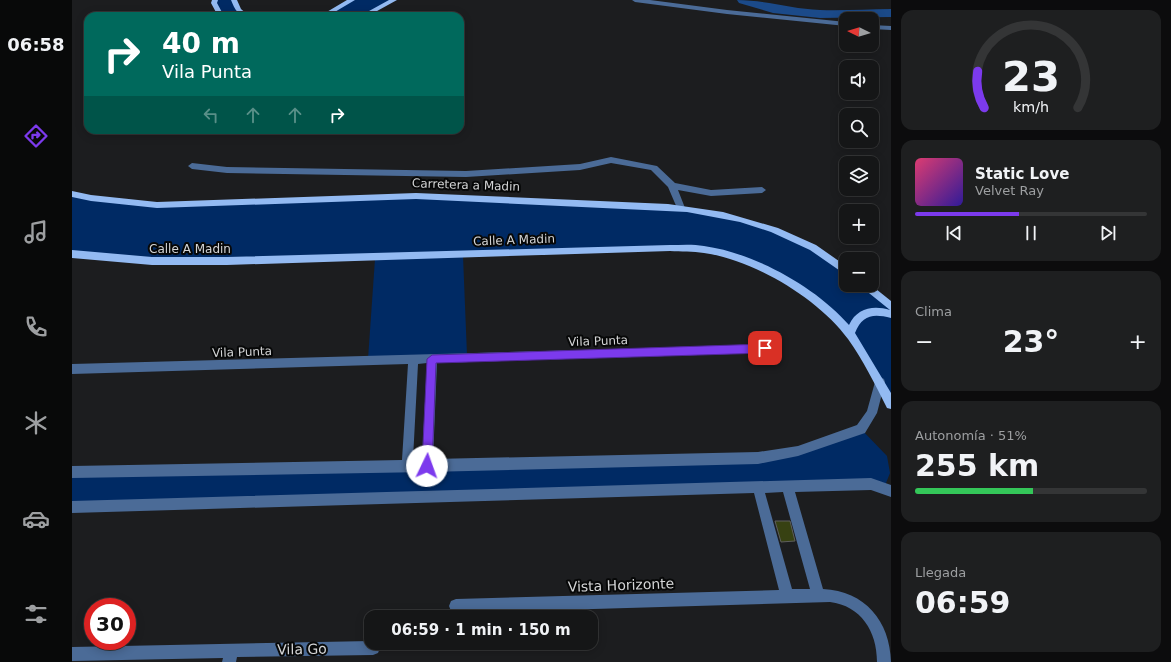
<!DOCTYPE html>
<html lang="es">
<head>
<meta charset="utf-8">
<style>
  :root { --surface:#151617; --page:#1e1f20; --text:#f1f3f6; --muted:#9d9fa1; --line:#343536; --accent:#7c3aed }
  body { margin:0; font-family:"DejaVu Sans",sans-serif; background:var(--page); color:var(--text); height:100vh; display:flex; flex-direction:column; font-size:15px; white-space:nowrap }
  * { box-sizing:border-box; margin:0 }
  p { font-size:13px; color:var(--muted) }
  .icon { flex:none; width:22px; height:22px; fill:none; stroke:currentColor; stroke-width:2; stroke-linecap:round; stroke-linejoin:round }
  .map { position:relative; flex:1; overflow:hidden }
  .details { display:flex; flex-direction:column; gap:10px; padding:10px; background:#0c0c0d; width:280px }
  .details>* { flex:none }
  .guide { position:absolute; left:12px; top:12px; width:380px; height:122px; border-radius:12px; box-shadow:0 2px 10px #0003,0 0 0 1px var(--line); background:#00695c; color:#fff; overflow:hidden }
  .needle { width:26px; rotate:275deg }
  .tools { position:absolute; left:767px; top:12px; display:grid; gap:8px }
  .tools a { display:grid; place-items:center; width:40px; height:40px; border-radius:8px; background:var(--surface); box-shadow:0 2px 10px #0003,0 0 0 1px var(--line); font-size:20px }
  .speed { position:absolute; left:12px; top:598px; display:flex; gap:8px; font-size:20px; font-weight:700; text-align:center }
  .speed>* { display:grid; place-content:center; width:52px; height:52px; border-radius:50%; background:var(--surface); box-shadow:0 2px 10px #0003,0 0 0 1px var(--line); line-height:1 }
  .speed .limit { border:6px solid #d22; background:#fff; color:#111 }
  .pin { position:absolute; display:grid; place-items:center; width:34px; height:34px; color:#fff; margin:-17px; border-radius:8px; box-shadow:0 2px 6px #0006 }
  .me { position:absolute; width:44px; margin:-22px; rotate:3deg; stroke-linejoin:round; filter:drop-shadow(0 0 3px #0008) }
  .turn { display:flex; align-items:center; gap:14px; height:84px; padding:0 12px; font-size:18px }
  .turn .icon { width:52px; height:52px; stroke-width:2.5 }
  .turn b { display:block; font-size:28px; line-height:34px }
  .lanes { display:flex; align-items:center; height:38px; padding:0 12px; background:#0003; justify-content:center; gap:20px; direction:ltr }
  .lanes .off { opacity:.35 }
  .big { font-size:30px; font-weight:600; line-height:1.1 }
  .details .widget { flex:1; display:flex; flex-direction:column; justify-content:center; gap:6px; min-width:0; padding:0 14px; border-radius:12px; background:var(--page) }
  .details .dial { align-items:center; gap:0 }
  .dial svg { height:104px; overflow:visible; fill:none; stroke:var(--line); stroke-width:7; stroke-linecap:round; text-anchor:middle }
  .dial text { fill:var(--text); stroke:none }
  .song { display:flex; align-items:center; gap:12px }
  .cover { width:48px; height:48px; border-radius:6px; background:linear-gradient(135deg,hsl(340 70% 55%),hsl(250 70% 35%)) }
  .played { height:4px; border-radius:2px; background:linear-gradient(90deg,var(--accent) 45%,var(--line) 45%) }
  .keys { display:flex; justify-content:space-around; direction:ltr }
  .heat { display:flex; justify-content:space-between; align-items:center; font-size:22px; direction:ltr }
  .charge { height:6px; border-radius:3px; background:linear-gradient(90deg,#34c759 51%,var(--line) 0) }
  .trip { position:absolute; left:292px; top:610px; width:234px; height:40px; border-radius:12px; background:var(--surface); box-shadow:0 2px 10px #0003,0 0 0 1px var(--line); font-weight:600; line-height:40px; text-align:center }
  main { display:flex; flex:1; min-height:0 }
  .menu { display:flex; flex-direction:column; width:72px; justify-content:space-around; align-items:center; background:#080909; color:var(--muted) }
  .menu .icon { width:28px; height:28px }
  .menu .current { color:var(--accent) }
  .menu b { font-size:18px; color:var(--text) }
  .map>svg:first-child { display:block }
  .green { fill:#002a64 }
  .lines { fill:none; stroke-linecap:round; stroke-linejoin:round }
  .canal { fill:#1b4a89; fill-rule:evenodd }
  .building { fill:#374112; stroke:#5e5f5d }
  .minor { fill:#4b6b97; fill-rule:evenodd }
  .major { fill:#93baf2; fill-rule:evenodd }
  .route { fill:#7c3aed; stroke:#51269a }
  .labels { text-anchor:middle; stroke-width:4; stroke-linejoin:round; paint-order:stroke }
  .street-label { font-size:12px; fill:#d4d5d6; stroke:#070808 }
  .near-street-label { font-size:14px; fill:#d4d5d6; stroke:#070808 }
</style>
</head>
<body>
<main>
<nav class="menu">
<b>06:58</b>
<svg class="icon current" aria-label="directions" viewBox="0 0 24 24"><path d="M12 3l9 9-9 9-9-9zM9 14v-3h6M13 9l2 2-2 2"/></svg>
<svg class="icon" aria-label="music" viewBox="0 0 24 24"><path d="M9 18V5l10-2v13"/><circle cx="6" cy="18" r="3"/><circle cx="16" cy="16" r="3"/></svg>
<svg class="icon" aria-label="phone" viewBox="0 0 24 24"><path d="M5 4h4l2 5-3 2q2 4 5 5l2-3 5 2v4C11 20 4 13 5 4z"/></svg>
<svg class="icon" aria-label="climate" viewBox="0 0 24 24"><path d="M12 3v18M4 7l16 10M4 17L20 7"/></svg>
<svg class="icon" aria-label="car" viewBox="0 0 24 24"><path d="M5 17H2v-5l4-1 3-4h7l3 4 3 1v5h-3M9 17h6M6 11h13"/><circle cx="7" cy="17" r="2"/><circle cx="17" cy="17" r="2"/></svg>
<svg class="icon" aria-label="filters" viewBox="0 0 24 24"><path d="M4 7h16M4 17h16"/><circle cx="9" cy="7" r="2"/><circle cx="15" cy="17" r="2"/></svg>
</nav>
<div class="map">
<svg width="819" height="662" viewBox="0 0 819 662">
  <rect width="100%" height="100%" fill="#1c1d1f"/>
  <g class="green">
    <path d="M143,0H162L166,10L174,16H149Z"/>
    <path d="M280,0H322L291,16H251Z"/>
    <path d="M0,194L85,205L344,196L596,207L664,217L738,246L774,271V285H792L819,306V404L778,334L754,310L700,272L632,249L155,261L0,254Z"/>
    <path d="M391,256L395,355L296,359L303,259Z"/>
    <path d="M789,429L815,456L818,473L812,488L0,507V472L686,458Z"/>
  </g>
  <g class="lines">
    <path class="canal" d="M665,0C693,0 720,9 748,10C771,11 795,9 819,9V17L748,18L701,13L667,3Z"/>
  </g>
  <path class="building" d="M703,521H718L723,541L709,542Z"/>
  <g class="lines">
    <g class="minor">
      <path d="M560,0H578L655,10L774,22V26L655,14L563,2Z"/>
      <path d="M800,25L819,26V30L800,29Z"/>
      <path d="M539,157L585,166L603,183L639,190L690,187L694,190L690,193L639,196L606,190L613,208L609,211L605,208L596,187L579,170L539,163L508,170L394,177L155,173L120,169L116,166L120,163L155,167L394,171L508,164Z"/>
      <path d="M693,345L697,346L698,349L697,352L693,353L365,363L361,459L686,452L726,446L785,425L795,411L803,382L804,379L808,377L812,379L813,382L805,413L793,433L726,456L686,464L355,472L0,478V466L330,460L336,364L0,374V364ZM355,363L350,459H341L346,364Z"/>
      <path d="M799,478L819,485V497L799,490L723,492L751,589C793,591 818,621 819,662H805C805,631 789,606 758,602L384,613L379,611L377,606L379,601L384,599L707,590L682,493L0,513V501ZM711,492L738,589H720L693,493Z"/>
      <path d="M299,641V643H306L308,648L306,653L301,655L165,657L164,662H150L151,658L0,661V647Z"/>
    </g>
    <g class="major">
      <path d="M140,0H146L145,3L152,16H146L139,3Z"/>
      <path d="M159,0H165L169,9L177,16C166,16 163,10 159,0Z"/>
      <path d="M275,0H283L256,16H248Z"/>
      <path d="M317,0H325L296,16H288Z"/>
      <path d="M0,191L19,195L85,202L344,193L596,204L651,212L706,228L744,245L774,266V275L738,250L699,232L668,222L615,212L344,199L85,208L19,201L0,197Z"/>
      <path d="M598,245C609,245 621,244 632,246C682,253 743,286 777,325C785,308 801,305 818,310L787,285H799L819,301V318C801,313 790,315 783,333L819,393V409L815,408C803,384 791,360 776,339C746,298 682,260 632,253C621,251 609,252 598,251L155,265H80L0,258V250L80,257H155Z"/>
    </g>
  </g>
  <path class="route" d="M693,344L698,348L693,353L364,363L360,466L359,469L355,471L351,469L350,466L355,359L360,355Z"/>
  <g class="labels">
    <g class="street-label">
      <text transform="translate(394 185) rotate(2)" y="4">Carretera a Madin</text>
      <text transform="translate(442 240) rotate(-2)" y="4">Calle A Madin</text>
      <text x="118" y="253">Calle A Madin</text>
      <text transform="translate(526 341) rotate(-2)" y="4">Vila Punta</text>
      <text transform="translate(170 352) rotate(-2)" y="4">Vila Punta</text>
    </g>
    <g class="near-street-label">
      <text transform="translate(549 585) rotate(-2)" y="5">Vista Horizonte</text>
      <text transform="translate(230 649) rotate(-1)" y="5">Vila Go</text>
    </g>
  </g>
</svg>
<div class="tools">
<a><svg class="needle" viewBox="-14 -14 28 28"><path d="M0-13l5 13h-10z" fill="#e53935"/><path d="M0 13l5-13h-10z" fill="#9d9fa1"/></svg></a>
<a><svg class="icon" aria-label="sound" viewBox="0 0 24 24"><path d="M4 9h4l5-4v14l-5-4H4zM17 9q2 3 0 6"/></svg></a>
<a><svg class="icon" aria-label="search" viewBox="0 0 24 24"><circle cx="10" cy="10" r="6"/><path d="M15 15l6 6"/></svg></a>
<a><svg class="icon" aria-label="layers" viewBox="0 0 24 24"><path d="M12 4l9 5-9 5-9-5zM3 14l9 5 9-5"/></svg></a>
<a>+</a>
<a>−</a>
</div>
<div class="speed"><div class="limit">30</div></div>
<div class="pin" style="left:693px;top:348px;background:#d93025"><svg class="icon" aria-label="arrive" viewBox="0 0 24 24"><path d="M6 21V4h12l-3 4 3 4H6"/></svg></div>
<svg class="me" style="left:355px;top:466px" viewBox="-20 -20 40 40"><circle r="19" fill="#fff"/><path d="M0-13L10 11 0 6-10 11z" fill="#7c3aed"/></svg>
<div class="trip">06:59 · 1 min · 150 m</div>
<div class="guide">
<div class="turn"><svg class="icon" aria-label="right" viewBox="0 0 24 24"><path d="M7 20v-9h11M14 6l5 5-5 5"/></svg><div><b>40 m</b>Vila Punta</div></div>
<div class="lanes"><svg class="icon off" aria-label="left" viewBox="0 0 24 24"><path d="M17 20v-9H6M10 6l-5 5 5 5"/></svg><svg class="icon off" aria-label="ahead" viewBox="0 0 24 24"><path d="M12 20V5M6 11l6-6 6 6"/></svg><svg class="icon off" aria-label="ahead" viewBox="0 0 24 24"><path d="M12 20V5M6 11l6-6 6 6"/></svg><svg class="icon" aria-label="right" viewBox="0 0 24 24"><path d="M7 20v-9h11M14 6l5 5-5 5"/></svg></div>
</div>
</div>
<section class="details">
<div class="widget dial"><svg viewBox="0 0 100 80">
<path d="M14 69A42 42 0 1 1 86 69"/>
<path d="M14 69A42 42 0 0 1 9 41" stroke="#7c3aed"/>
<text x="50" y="56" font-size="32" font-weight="700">23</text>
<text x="50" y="72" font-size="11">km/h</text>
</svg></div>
<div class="widget">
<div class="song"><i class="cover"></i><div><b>Static Love</b><p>Velvet Ray</p></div></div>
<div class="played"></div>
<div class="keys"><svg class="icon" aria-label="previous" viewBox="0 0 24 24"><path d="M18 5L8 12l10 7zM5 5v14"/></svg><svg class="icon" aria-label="pause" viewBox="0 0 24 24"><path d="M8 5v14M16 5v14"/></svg><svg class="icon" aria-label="next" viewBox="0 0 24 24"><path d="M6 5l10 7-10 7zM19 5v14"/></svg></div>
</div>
<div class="widget"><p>Clima</p>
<div class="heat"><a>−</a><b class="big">23°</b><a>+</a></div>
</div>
<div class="widget"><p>Autonomía · 51%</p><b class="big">255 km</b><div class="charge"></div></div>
<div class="widget"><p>Llegada</p><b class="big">06:59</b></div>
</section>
</main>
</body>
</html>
